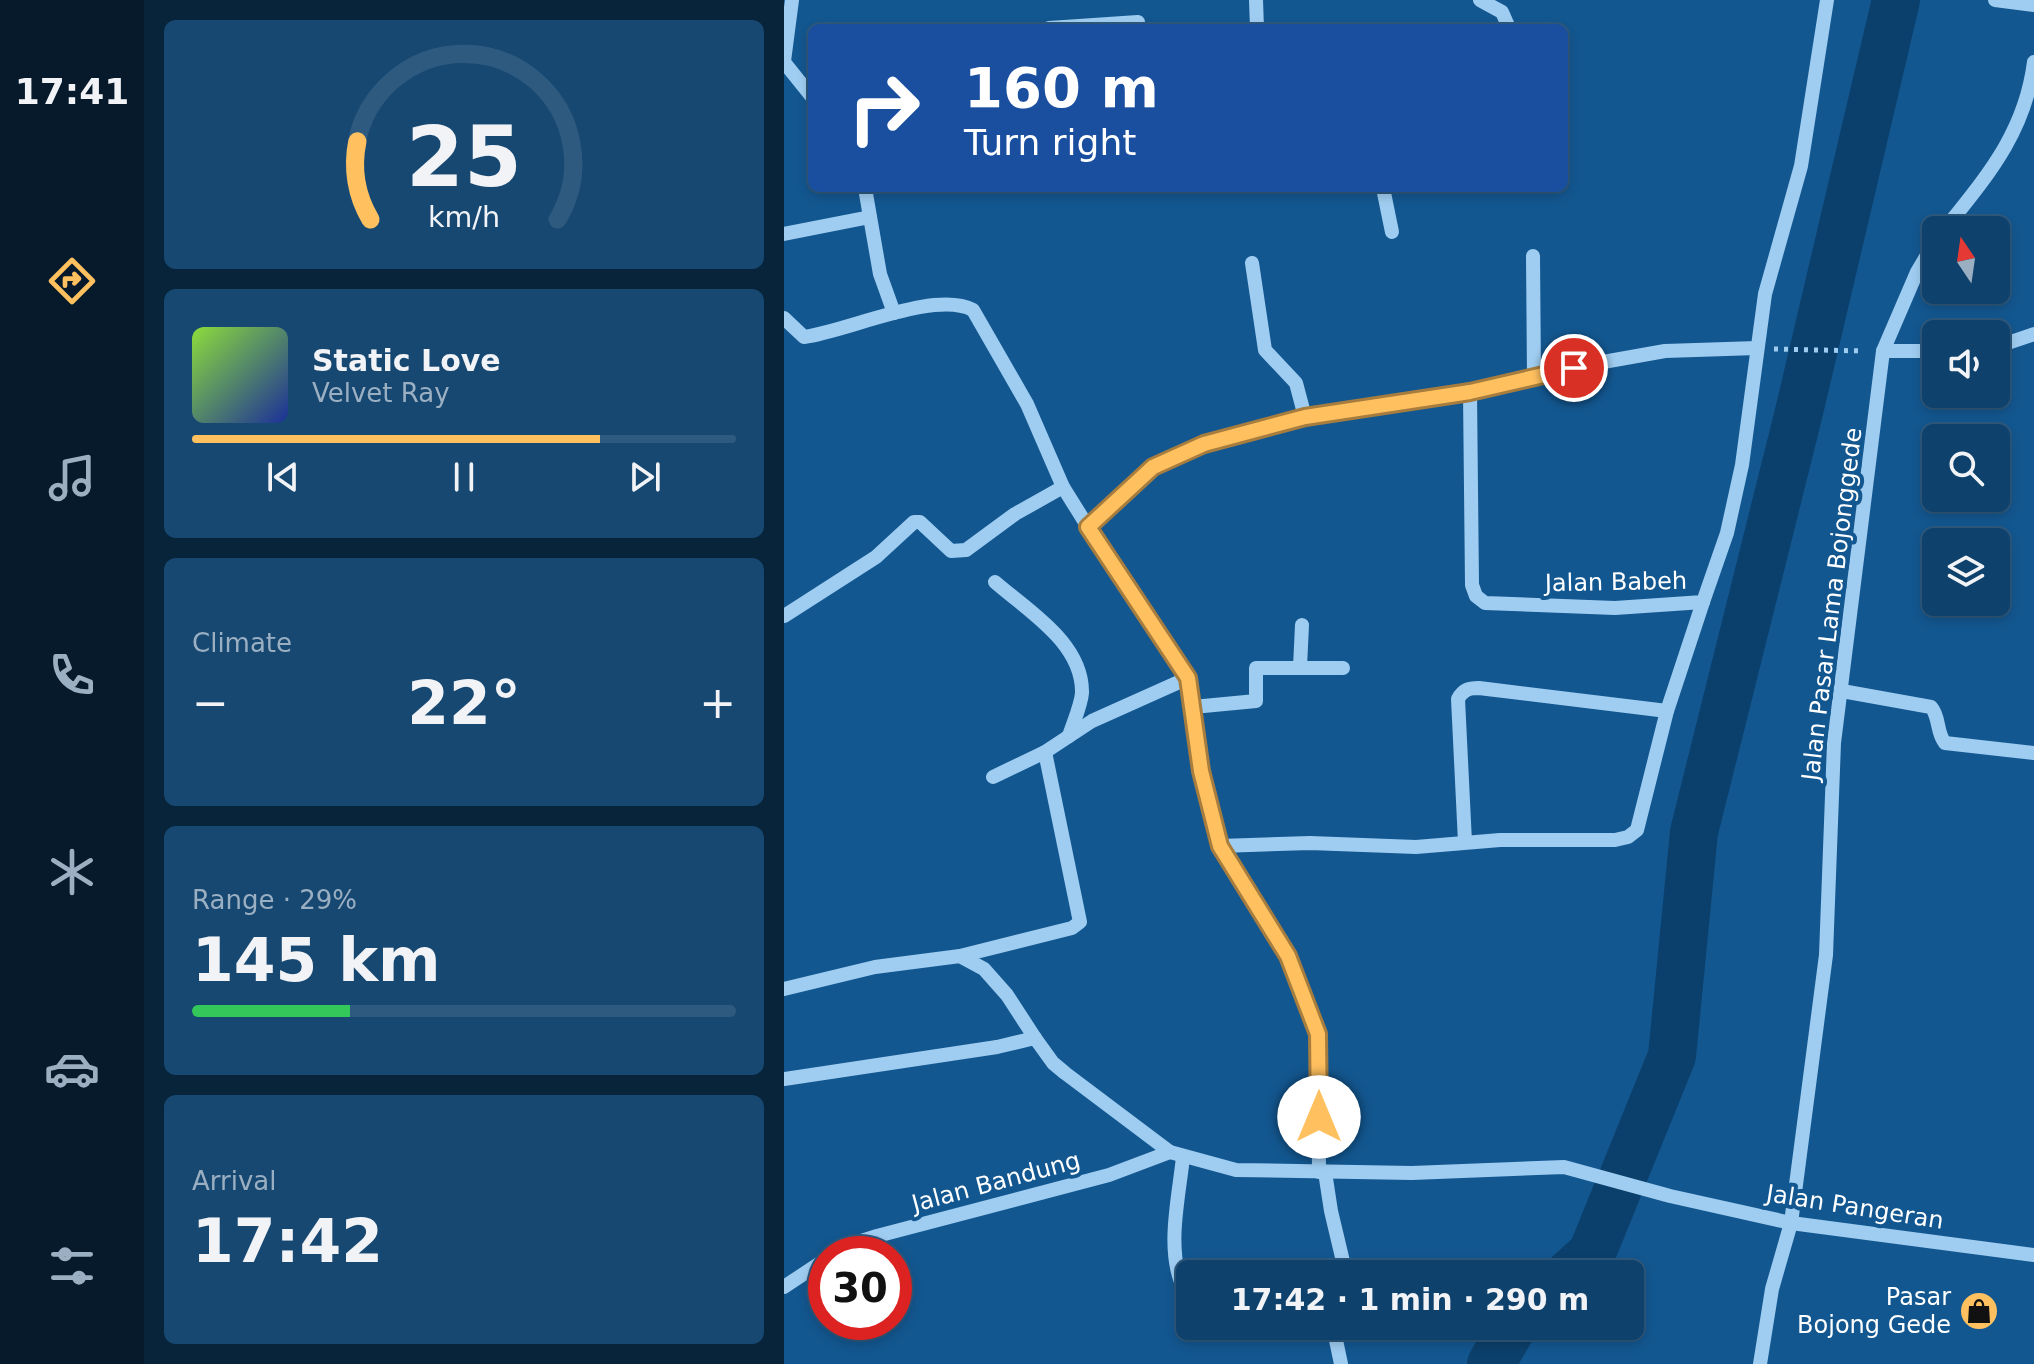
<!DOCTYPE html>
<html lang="en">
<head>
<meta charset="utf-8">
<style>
  :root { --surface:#0e416c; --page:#174872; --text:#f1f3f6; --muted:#9bafc2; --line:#2e5a7f; --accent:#ffc05f }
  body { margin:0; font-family:"DejaVu Sans",sans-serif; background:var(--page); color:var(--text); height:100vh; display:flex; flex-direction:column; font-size:30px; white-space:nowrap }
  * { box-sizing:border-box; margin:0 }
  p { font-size:26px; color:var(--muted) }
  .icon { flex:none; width:44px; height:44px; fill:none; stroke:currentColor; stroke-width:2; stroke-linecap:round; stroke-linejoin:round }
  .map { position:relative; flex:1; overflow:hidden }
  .sheet { display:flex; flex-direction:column; gap:20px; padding:20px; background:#08243b; width:640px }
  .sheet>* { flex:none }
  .guide { position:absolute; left:24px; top:24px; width:760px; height:168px; border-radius:12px; box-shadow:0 4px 12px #0003,0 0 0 2px var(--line); background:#1a4fa0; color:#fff; overflow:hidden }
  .needle { width:52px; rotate:347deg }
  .controls { position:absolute; left:1138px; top:216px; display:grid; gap:16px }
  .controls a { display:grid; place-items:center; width:88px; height:88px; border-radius:12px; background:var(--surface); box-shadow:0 4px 12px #0003,0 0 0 2px var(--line); font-size:40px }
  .speed { position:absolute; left:24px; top:1236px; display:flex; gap:16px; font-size:40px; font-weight:700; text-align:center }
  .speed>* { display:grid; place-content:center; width:104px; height:104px; border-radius:50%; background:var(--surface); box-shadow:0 4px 12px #0003,0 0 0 2px var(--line); line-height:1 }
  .speed .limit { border:12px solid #d22; background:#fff; color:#111 }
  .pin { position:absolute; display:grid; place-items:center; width:68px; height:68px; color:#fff; margin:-34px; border:4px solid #fff; border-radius:50%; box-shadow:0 2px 8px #0007 }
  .me { position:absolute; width:88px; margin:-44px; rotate:0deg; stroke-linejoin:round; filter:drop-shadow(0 0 6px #0008) }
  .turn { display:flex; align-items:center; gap:28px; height:168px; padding:0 24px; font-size:36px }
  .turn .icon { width:104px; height:104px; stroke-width:2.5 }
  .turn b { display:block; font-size:56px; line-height:68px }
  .big { font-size:60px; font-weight:800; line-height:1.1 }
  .sheet .tile { flex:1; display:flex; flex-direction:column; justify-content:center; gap:12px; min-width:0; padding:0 28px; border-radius:12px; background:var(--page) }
  .sheet .dial { align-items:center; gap:0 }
  .dial svg { height:208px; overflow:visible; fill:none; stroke:var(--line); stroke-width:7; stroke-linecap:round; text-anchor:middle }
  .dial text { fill:var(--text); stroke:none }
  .song { display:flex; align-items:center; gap:24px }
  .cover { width:96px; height:96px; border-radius:12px; background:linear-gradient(135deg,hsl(90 70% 55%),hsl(230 70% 35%)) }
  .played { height:8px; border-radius:4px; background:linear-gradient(90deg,var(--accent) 75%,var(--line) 75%) }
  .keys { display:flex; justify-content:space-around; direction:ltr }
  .heat { display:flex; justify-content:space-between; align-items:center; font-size:44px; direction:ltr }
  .charge { height:12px; border-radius:6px; background:linear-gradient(90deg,#34c759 29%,var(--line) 0) }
  .trip { position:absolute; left:392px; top:1260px; width:468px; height:80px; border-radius:12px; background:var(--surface); box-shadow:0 4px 12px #0003,0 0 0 2px var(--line); font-weight:800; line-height:80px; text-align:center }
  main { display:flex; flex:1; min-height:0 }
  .dock { display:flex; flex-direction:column; width:144px; justify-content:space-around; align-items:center; background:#061a2b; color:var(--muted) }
  .dock .icon { width:56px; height:56px }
  .dock .selected { color:var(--accent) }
  .dock b { font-size:36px; color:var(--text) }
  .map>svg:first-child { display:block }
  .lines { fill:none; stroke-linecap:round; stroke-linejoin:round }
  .river { stroke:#0c406c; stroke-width:48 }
  .path { stroke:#9fcdf1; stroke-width:5; stroke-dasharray:4 6; stroke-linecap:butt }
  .minor { stroke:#9fcdf1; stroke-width:14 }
  .route-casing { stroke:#a67d3e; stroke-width:20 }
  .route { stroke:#ffc05f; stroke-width:14 }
  .labels { text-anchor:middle; stroke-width:8; stroke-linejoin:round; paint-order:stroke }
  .street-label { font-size:24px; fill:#fff; stroke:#135790 }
  .poi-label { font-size:24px; fill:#fff; stroke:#135790; text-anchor:end }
</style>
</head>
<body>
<main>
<nav class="dock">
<b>17:41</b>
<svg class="icon selected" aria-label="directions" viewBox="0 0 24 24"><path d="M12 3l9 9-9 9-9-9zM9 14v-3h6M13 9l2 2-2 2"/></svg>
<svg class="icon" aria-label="music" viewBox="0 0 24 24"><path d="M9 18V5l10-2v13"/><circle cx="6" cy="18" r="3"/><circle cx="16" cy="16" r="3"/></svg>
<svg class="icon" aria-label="phone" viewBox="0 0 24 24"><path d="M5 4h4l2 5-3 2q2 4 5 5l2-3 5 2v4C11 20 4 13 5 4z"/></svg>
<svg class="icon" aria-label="climate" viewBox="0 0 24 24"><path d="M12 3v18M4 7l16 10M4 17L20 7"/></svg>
<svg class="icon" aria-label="car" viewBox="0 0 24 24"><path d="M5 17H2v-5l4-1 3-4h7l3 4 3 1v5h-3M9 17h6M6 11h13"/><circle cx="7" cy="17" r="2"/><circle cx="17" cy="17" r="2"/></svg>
<svg class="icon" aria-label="filters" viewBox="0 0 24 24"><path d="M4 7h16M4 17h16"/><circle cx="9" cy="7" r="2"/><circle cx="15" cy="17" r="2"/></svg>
</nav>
<section class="sheet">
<div class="tile dial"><svg viewBox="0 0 100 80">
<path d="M14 69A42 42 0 1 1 86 69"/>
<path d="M14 69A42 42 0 0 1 9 39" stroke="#ffc05f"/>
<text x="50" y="56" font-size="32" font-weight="700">25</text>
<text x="50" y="72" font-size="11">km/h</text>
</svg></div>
<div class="tile">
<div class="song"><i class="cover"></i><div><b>Static Love</b><p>Velvet Ray</p></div></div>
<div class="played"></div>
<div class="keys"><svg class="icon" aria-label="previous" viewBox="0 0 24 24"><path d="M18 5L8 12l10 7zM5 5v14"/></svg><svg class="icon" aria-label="pause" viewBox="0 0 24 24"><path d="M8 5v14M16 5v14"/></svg><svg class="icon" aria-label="next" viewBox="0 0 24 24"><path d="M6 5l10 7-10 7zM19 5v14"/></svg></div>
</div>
<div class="tile"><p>Climate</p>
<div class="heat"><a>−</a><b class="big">22°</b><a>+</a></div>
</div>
<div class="tile"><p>Range · 29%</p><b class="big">145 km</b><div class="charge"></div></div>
<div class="tile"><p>Arrival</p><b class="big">17:42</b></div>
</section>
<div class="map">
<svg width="1250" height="1364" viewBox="0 0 1250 1364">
  <rect width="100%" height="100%" fill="#135790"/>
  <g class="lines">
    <g class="river">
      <path d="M785,1274L808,1253L888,1056L910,832L1015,412L1112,0"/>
      <path d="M707,1364L729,1326"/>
    </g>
    <path class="path" d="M990,349L1080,351"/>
    <g class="minor">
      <path d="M472,0L473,28"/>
      <path d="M696,0L718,12L725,28"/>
      <path d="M1211,0L1250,5"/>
      <path d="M265,28L354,22"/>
      <path d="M0,61L8,0"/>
      <path d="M0,62L28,97"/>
      <path d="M81,188L96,274L110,313"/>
      <path d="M599,188L608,232"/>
      <path d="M1160,230C1203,176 1241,133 1250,62"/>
      <path d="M0,234L86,217"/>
      <path d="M749,256L750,377"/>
      <path d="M468,263L481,350L512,383L521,417"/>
      <path d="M0,318L20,337C64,331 151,290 189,310L243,404L279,487L304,527L369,467L420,444L521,417L686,392L808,364L881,351L973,348"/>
      <path d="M1212,347L1250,334"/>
      <path d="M1099,351H1152"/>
      <path d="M686,392L688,585L692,596L701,603L831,608L919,602L943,533L958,465L981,294L1017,166L1043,0"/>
      <path d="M304,527L404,678L417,771L436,846L504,956L534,1034L535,1172"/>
      <path d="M211,582C244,611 299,643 298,693C297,706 289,723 285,736"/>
      <path d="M0,616L92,557L130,522H136L167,551L182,550L231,514L279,487"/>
      <path d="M516,667L518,625"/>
      <path d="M1058,691L1147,707C1156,717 1152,732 1161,743L1250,753"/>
      <path d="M409,707L472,701V668H559"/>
      <path d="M209,777L261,752L308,721L404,678"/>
      <path d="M681,842L674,699C679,690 684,688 695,688L883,711"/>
      <path d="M436,846L526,843L632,847L716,840H831L844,837L853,830L883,711L919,602"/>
      <path d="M176,956L288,928L296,922L261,752"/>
      <path d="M0,989L91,967L176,956L200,969L223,995L251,1038L269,1063L281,1073L386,1152L452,1170L628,1173L780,1167L886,1196L1007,1223L1250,1255"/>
      <path d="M0,1079L213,1047L251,1038"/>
      <path d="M399,1157C395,1196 383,1245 397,1282L406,1287"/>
      <path d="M541,1172L547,1211L562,1274"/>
      <path d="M50,1254L65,1245L93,1236L325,1175L386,1152"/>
      <path d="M0,1287L42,1259"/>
      <path d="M549,1326L557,1364"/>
      <path d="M976,1364L988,1289L1007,1223L1042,955L1050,743L1099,351L1133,272L1152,240"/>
    </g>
  </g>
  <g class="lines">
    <g class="route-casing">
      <path id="route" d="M535,1117L534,1034L504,956L436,846L417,771L404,678L304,527L369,467L420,444L521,417L686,392L790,368"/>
    </g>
    <use href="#route" class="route"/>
  </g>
  <defs>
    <g id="shop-disc" transform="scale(2)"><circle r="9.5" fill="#ffc05f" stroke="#135790"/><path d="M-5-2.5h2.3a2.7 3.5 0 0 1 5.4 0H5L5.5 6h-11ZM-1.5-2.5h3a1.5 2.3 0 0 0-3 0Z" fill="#111"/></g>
  </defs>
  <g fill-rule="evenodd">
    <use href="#shop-disc" x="1195" y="1311"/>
  </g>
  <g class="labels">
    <g class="street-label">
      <text transform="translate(832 582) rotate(-1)" y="8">Jalan Babeh</text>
      <text transform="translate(1048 604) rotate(-83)" y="8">Jalan Pasar Lama Bojonggede</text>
      <text transform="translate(212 1182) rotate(-15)" y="8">Jalan Bandung</text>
      <text transform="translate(1071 1207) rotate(9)" y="8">Jalan Pangeran</text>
    </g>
    <g class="poi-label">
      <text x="1167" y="1305">Pasar<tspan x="1167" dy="28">Bojong Gede</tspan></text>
    </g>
  </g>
</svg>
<div class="controls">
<a><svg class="needle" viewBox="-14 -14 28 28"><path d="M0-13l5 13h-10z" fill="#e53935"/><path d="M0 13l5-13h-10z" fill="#9bafc2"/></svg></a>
<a><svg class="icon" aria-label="sound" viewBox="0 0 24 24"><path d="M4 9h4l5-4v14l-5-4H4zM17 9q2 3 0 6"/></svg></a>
<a><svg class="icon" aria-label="search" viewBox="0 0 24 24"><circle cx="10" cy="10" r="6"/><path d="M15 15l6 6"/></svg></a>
<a><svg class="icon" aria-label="layers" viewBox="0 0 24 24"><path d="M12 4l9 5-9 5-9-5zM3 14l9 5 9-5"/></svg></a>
</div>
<div class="speed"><div class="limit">30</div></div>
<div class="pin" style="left:790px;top:368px;background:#d93025"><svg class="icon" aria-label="arrive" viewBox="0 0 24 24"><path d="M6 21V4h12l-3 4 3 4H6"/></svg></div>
<svg class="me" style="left:535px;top:1117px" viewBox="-20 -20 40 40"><circle r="19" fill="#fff"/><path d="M0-13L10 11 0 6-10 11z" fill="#ffc05f"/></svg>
<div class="trip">17:42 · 1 min · 290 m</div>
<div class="guide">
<div class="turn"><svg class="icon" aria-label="right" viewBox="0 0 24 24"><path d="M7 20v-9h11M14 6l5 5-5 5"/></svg><div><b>160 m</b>Turn right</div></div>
</div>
</div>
</main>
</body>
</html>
